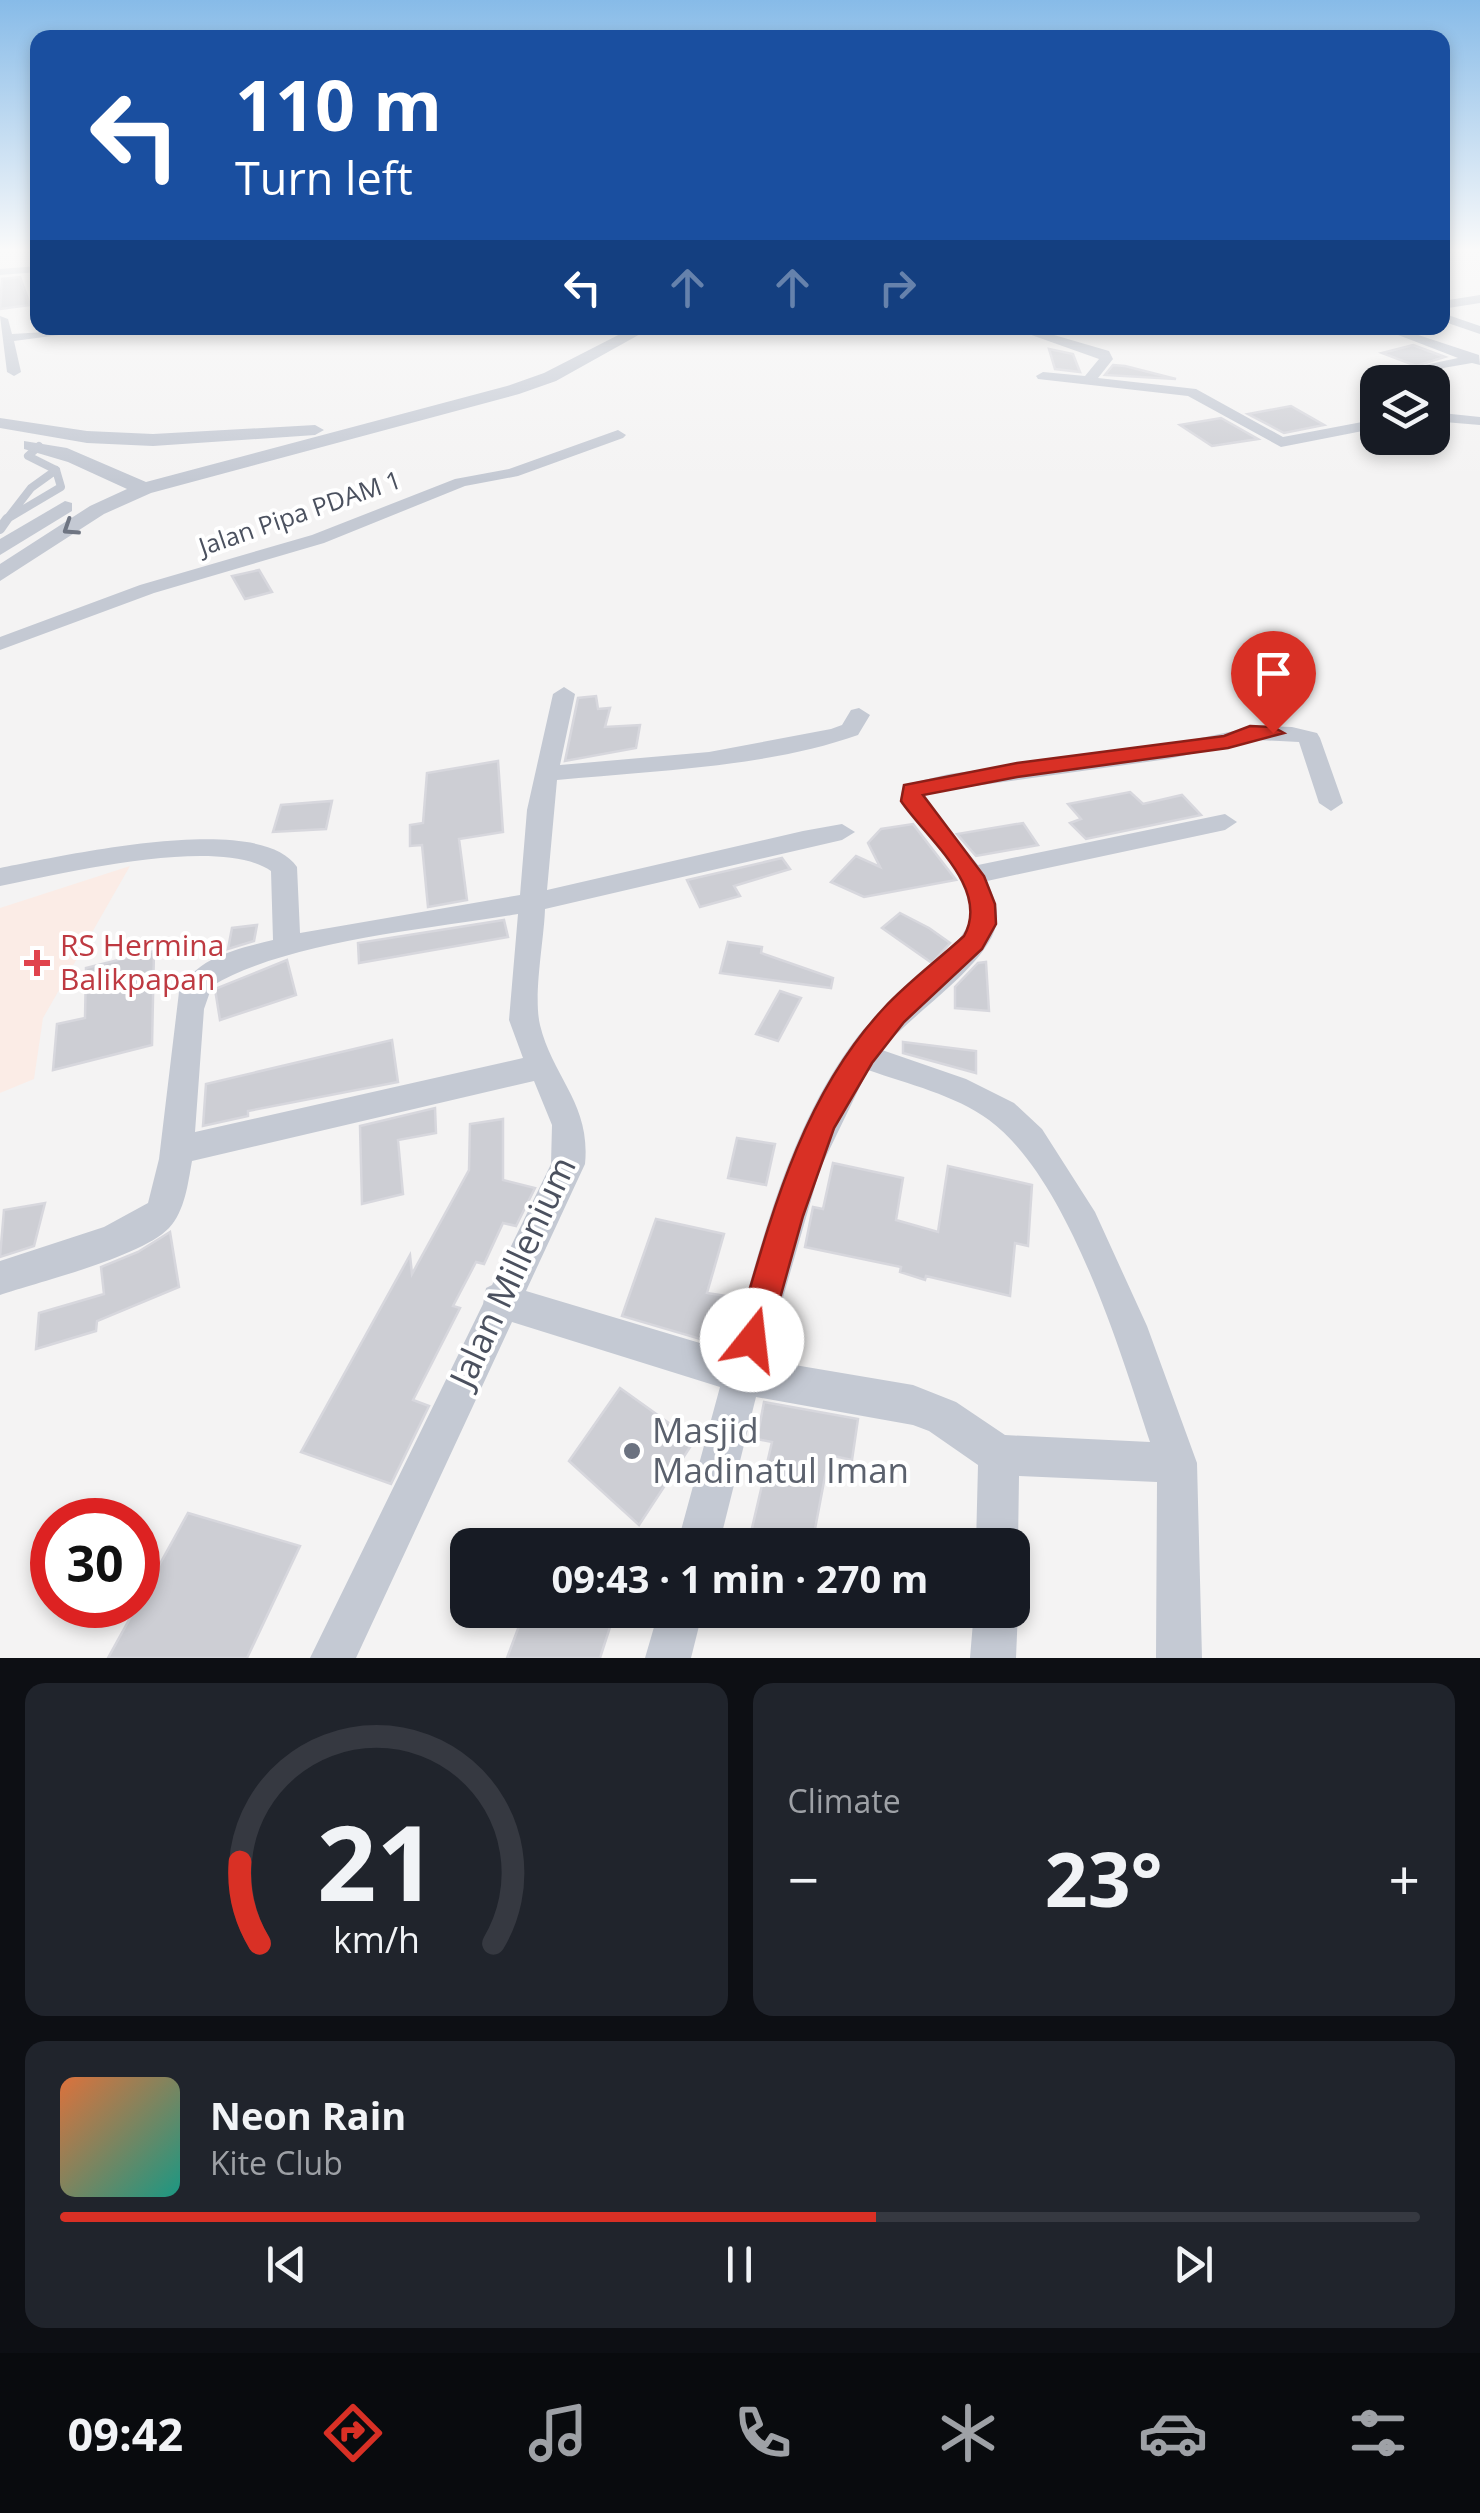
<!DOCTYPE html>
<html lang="en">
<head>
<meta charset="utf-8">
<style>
  :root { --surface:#171b24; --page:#20242c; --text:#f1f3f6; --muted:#9ea1a6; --line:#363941; --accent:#d93025 }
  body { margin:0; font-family:"Open Sans",sans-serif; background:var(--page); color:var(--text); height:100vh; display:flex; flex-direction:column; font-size:38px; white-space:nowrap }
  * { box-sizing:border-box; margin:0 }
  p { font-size:32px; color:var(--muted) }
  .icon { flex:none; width:55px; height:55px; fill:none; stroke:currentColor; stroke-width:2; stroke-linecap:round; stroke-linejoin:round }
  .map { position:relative; height:1658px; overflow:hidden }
  .details { display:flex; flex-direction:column; gap:25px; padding:25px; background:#0d0f14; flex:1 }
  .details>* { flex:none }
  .hud { position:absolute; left:30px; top:30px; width:1420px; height:305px; border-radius:20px; box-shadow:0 5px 15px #0003; background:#1a4fa0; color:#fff; overflow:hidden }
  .fabs { position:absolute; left:1360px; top:365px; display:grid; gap:20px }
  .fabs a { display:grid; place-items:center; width:90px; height:90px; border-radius:20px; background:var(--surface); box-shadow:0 5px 15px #0003; font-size:50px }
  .speed { position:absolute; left:30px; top:1498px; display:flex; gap:20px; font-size:50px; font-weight:700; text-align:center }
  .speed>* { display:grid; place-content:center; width:130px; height:130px; border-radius:50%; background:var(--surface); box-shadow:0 5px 15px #0003; line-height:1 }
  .speed .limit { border:15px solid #d22; background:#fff; color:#111 }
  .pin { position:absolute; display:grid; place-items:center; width:85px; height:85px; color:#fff; margin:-102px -42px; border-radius:50% 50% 50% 0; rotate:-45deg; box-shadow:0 0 10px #0007 }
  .pin .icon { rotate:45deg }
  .me { position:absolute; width:110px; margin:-55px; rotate:16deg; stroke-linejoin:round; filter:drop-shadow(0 0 8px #0008) }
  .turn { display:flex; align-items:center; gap:35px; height:210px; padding:0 40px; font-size:45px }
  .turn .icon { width:130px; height:130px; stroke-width:2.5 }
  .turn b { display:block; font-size:70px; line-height:85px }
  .lanes { display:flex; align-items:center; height:95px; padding:0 40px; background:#0003; justify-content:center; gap:50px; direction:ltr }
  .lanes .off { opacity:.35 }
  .big { font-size:75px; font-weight:700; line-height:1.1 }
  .details .widget { flex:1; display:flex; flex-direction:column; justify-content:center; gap:15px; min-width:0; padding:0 35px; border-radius:20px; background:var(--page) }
  .details .dial { align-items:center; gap:0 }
  .dial svg { height:260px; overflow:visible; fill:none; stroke:var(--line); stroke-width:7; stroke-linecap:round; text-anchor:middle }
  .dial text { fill:var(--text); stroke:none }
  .song { display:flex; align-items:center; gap:30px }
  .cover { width:120px; height:120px; border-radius:15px; background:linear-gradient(135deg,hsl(20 70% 55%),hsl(170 70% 35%)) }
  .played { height:10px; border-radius:5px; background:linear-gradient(90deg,var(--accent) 60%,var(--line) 60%) }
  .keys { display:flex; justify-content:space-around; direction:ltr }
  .heat { display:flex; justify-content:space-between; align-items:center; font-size:55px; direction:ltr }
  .details .tiles { flex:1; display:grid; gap:25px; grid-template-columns:1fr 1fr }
  .widget:last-child { grid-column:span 2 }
  .trip { position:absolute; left:450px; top:1528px; width:580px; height:100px; border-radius:20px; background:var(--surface); box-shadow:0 5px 15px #0003; font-weight:700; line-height:100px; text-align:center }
  .menu { display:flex; height:160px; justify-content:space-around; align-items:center; background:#090b0e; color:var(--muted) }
  .menu .icon { width:70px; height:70px }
  .menu .current { color:var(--accent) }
  .menu b { font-size:45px; color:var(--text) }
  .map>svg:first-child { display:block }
  .medical { fill:#fbece6 }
  .building { fill:#cdced4; stroke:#d7d7dd; stroke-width:2.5 }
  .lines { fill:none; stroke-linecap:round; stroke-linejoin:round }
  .service-far1 { stroke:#c4c9d3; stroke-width:8 }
  .service { stroke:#c4c9d3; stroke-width:10 }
  .minor { fill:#c4c9d3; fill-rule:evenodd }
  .tertiary { fill:#c4c9d3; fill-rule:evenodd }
  .oneway { stroke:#6f7582 }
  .route { fill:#d93025; stroke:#8d1f18; stroke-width:2.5 }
  .health-dot { fill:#e0444e; stroke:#fff; stroke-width:4 }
  .worship-dot { fill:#6b7280; stroke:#fff; stroke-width:4 }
  .labels { text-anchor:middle; stroke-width:8; stroke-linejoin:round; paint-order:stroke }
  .far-street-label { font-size:25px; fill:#4b515f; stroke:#fff }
  .health-label { font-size:30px; fill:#be3a42; stroke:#fff; text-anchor:start }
  .near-street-label { font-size:35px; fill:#4b515f; stroke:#fff }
  .near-worship-label { font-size:35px; fill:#5b616d; stroke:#fff; text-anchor:start }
</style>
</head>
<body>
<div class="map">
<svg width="1480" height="1658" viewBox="0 0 1480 1658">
  <rect width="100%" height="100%" fill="#f4f3f3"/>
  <path class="medical" d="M130,866L43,1018L34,1079L0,1093V908Z"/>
  <g class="building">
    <path d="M20,277L30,305L0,309L2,279Z"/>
    <path d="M1413,345L1445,357L1416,366L1382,353Z"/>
    <path d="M1049,349L1073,354L1080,372L1055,369Z"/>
    <path d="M1113,365L1125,366L1176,379L1105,375Z"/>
    <path d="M1291,406L1324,425L1284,433L1248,414Z"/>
    <path d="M1221,418L1258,439L1212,446L1180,425Z"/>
    <path d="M259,570L272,592L245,599L232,576Z"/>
    <path d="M596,696L598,709L610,708L605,727L640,725L636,748L565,761L578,698Z"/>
    <path d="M498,761L503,832L459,839L467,900L428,907L422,845L410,846V825L423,823L427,773Z"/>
    <path d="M1130,792L1143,804L1182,795L1201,815L1086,839L1070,823L1081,819L1068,804Z"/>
    <path d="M332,801L326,829L273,832L281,805Z"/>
    <path d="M1023,823L1038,845L976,856L957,834Z"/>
    <path d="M913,824L956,880L864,897L831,882L856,856L880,867L868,843L881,829Z"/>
    <path d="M782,858L790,869L734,886L740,896L700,907L687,880Z"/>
    <path d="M900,913L929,928L950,943L932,963L882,928Z"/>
    <path d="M504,920L508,937L359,963L358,943Z"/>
    <path d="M257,925L254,941L228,949L232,928Z"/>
    <path d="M728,942L762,947L761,953L833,978L831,988L720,973Z"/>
    <path d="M154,951L152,1045L53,1070L57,1024L85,1018L86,968Z"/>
    <path d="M287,960L296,995L220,1020L215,989Z"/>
    <path d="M986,962L989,1011L955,1008V987L978,963Z"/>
    <path d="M780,991L801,998L778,1041L756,1034Z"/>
    <path d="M392,1040L398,1082L248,1111V1116L203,1126L206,1084Z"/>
    <path d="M903,1042L976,1051V1073L903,1053Z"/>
    <path d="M435,1108L436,1133L398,1140L403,1194L362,1204L360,1126Z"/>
    <path d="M503,1119V1180L535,1188L516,1226L503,1223L484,1264L476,1262L453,1306L460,1308L413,1400L429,1406L391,1484L301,1452L410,1255L412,1274L469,1170L470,1124Z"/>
    <path d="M737,1138L775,1144L766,1185L728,1178Z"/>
    <path d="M833,1163L903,1178L896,1220L938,1232L948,1166L1032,1185L1028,1246L1015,1243L1010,1296L926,1276L925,1280L900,1272L901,1267L805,1247L813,1207L823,1209Z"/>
    <path d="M45,1203L34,1246L0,1257L4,1210Z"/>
    <path d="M656,1219L724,1234L707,1293L733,1297L724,1346L622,1316Z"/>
    <path d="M170,1232L179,1287L97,1321L96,1331L36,1349L39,1313L104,1294L101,1267L138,1252Z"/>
    <path d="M620,1388L694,1441L639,1525L569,1461Z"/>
    <path d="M764,1402L858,1419L852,1460L829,1455L812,1545L749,1541L772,1442L757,1439Z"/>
    <path d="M188,1513L300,1546L247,1658H108Z"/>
    <path d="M525,1610H582L612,1621L600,1658H507Z"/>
  </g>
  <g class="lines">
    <g class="service-far1">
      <path d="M39,446L28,456L56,470"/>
      <path d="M56,470L61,487L7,519L31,488Z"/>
    </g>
    <path class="service" d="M0,529L7,519"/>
    <g class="minor">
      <path d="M38,266V272L0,275V269Z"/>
      <path d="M1480,295V303L1442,309V301Z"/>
      <path d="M1442,313L1480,326V334L1442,321Z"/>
      <path d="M0,316L8,319L12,334L112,328L14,341L21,372L14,376L7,372Z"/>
      <path d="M1012,328H1030L1109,351L1113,359L1098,378L1196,389L1283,437L1378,419V428L1281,447L1188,396L1038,379L1036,376L1043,372L1085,376L1099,359Z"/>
      <path d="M1380,328H1397L1479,355L1480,365L1472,363L1420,372V366L1458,358Z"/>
      <path d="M1432,412L1480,417V425L1432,421Z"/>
      <path d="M618,430L626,435L623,438L518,476L465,486L324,543L154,593L0,650V637L140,585L312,535L455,479L509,469Z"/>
      <path d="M564,687L575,694L560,765L709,752L831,729L842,725L851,710L859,708L870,715L858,735C768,767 652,771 557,780L547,890L803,831L842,824L855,832L842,840L545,909C544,941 533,995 540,1025C553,1078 591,1104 585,1164L526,1291L730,1352C762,1244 788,1127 858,1036C882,1005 969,947 970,916C972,871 923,835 900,801L903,785L949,774L1168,745L1257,726L1292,727L1317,733L1320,738L1343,803L1331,811L1319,803L1299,742L1257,740L1168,759L924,793V800L978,865L1225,814L1237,822L1225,830L987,881C992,893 998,906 997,919C994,962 910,1014 882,1050L966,1079L1014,1103L1042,1129L1095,1212L1147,1326L1197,1463L1202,1658H1156L1157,1482L1019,1476L1018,1545L1012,1559V1545H976L978,1465L929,1431L913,1425L756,1397L719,1545H677L720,1387L512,1322L356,1658H310L483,1304L486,1288L492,1285L551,1164L552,1125L534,1081L192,1161C188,1183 185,1211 169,1228C141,1257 41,1281 0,1295V1261L104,1227L148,1203L159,1159L179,992C196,957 237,949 273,940L271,871C219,835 62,874 0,886V868C59,857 260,810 297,867L300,933L520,895L527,810L553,694ZM518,914L509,1020L523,1058L195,1132L204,1009L212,986C287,941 430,929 518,914ZM868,1070C908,1084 955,1095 989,1120C1068,1178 1120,1350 1150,1442L1005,1435L956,1402L913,1385L765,1360L820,1169Z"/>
      <path d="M1012,1597L1018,1610L1016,1658H970L974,1610H1012Z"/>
      <path d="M659,1610H703L691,1658H645Z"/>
    </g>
    <g class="tertiary">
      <path d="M632,328H651L556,381L519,394L151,493L104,514L0,581V564L90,506L127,489L68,462L24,449V441L67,448L146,482L507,386L544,373Z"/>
      <path d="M0,418L87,431L153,434L315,425L324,430L315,435L153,446L87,443L0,428Z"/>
      <path d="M65,501L72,503V511L0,555V539Z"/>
    </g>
  </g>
  <defs><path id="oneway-chevron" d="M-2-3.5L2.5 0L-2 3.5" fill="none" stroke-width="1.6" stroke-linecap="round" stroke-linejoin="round" transform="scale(2.5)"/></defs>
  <use class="oneway" href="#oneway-chevron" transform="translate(70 528) rotate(147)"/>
  <linearGradient id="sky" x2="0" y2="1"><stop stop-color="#87bbe8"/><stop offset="0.52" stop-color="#fafafa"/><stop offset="1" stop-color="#fafafa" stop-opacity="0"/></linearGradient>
  <rect width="1480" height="481" fill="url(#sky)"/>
  <path class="route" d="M1250,726L1273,727L1284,733L1228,748L1017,777L923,795L984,876L995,904L996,924L982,949L904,1022L872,1063L834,1128L803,1216L765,1352L752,1357L740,1352L735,1340C769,1224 799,1099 884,1008C908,982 938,960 964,936C991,888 926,838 901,801L904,785L1017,763L1224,736Z"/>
  <path class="health-dot" d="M32 948h10v10h10v10h-10v10h-10v-10h-10v-10h10z"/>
  <circle class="worship-dot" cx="632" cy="1451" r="10"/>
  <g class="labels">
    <g class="far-street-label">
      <text transform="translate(300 513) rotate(-19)" y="9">Jalan Pipa PDAM 1</text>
    </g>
    <g class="health-label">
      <text x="60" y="956">RS Hermina<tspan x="60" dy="34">Balikpapan</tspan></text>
    </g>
    <g class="near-street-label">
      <text transform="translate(513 1272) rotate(-65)" y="12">Jalan Millenium</text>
    </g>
    <g class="near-worship-label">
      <text x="652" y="1443">Masjid<tspan x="652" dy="40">Madinatul Iman</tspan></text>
    </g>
  </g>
</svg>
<div class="fabs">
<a><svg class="icon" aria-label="layers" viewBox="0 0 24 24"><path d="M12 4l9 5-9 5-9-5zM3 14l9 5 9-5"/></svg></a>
</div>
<div class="speed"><div class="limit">30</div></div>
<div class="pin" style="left:1273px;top:733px;background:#d93025"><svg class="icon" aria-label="arrive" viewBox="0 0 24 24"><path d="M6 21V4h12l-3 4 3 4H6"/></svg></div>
<svg class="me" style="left:752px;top:1340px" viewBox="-20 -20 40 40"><circle r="19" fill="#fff"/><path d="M0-13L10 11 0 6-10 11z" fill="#d93025"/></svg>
<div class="trip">09:43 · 1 min · 270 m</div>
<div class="hud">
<div class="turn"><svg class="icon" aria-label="left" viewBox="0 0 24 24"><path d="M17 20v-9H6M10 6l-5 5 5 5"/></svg><div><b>110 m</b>Turn left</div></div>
<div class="lanes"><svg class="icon" aria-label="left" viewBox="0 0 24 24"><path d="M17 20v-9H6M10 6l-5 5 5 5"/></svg><svg class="icon off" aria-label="ahead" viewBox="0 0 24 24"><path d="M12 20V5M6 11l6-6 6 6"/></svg><svg class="icon off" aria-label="ahead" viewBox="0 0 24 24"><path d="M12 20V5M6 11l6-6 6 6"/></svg><svg class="icon off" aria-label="right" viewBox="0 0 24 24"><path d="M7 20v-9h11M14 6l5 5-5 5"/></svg></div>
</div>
</div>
<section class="details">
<div class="tiles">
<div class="widget dial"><svg viewBox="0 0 100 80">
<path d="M14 69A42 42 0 1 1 86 69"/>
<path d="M14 69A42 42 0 0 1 8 44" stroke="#d93025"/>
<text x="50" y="56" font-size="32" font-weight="700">21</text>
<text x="50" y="72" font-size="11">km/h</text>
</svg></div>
<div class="widget"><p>Climate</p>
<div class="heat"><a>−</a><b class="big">23°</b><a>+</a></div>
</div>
<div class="widget">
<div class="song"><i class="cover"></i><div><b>Neon Rain</b><p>Kite Club</p></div></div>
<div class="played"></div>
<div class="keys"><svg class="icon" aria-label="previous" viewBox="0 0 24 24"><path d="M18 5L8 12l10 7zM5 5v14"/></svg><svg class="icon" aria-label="pause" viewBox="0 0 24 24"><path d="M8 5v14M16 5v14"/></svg><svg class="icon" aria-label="next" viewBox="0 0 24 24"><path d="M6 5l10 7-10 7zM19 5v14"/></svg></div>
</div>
</div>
</section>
<nav class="menu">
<b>09:42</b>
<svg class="icon current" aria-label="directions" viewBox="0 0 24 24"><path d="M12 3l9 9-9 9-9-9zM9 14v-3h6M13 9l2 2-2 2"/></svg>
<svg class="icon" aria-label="music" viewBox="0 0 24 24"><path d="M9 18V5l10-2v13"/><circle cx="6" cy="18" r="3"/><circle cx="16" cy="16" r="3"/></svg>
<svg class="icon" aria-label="phone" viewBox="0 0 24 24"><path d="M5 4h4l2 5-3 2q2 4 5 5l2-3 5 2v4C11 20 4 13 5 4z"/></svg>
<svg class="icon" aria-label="climate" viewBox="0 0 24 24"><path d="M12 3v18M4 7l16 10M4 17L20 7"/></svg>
<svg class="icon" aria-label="car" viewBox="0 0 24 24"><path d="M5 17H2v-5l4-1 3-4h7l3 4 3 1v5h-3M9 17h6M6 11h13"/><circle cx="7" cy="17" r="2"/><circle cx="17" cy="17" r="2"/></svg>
<svg class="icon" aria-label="filters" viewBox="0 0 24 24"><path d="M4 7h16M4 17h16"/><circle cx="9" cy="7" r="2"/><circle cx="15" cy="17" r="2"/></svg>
</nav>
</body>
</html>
